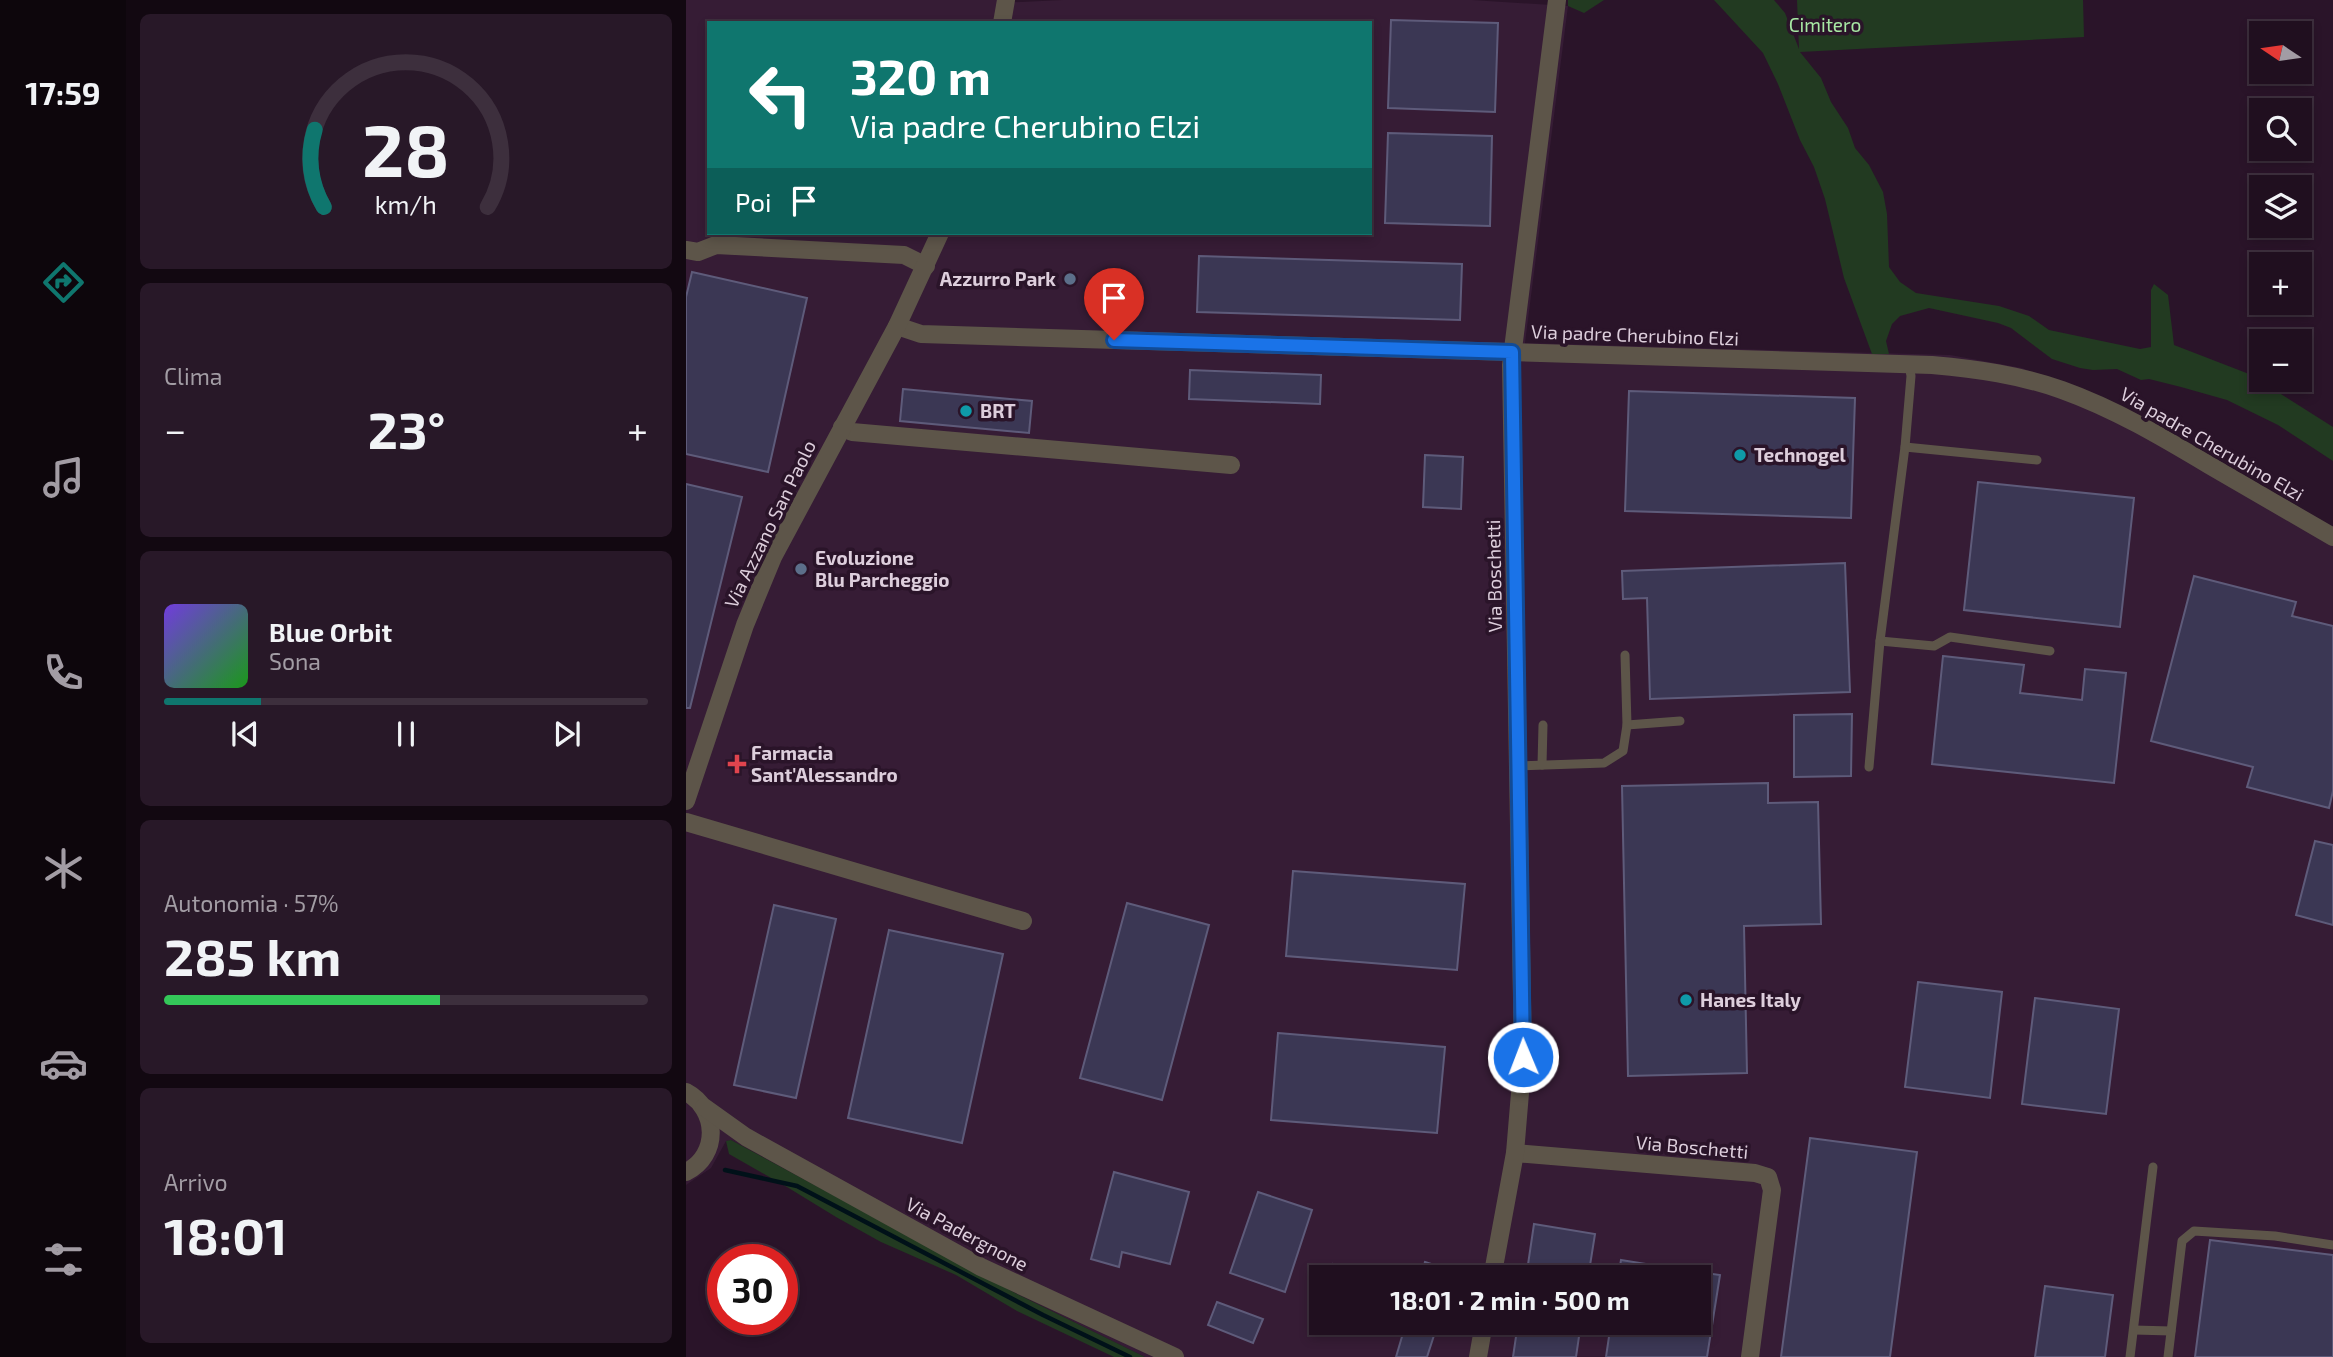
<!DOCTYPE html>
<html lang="it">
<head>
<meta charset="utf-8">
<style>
  :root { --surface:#200f1f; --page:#281828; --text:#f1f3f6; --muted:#a29ca4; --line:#3d2f3d; --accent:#0f766e }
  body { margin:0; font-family:"Exo 2",sans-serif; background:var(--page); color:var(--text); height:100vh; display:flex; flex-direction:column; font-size:26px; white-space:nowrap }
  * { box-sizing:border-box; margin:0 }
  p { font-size:23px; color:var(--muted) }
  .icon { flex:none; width:38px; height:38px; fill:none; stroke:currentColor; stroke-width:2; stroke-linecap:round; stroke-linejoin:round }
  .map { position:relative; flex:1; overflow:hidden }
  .details { display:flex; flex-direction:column; gap:14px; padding:14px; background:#120811; width:560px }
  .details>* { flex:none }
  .guide { position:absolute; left:21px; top:21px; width:665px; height:214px; border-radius:0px; box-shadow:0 4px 10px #0003,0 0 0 2px var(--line); background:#0f766e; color:#fff; overflow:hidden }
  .needle { width:46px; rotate:283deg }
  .buttons { position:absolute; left:1563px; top:21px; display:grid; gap:14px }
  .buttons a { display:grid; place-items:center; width:63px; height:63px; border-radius:0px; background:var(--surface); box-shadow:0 4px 10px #0003,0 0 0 2px var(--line); font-size:35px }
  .speed { position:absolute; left:21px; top:1244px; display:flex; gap:14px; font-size:35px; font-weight:700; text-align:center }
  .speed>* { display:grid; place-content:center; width:91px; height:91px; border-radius:50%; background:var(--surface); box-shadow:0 4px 10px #0003,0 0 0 2px var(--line); line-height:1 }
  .speed .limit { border:10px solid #d22; background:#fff; color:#111 }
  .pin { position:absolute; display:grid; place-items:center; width:60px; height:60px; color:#fff; margin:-72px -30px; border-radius:50% 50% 50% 0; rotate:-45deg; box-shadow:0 0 7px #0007 }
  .pin .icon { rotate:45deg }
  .me { position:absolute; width:77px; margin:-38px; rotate:359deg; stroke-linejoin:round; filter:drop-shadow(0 0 5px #0008) }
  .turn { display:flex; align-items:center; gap:24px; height:147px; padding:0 28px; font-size:32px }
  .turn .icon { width:91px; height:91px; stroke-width:2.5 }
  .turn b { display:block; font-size:49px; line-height:60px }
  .then { display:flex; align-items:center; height:66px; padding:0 28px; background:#0003; gap:14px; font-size:26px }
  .big { font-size:52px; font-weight:700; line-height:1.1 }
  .details .tile { flex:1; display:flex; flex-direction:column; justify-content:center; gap:10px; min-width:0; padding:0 24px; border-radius:10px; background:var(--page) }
  .details .dial { align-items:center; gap:0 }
  .dial svg { height:182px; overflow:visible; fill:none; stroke:var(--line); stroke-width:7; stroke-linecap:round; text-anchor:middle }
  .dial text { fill:var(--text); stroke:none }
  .song { display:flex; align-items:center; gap:21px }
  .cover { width:84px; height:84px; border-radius:10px; background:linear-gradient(135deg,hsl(260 70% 55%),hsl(120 70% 35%)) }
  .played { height:7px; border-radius:4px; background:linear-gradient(90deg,var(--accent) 20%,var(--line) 20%) }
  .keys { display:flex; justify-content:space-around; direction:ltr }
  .heat { display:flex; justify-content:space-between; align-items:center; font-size:38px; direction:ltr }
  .charge { height:10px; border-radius:5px; background:linear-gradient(90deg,#34c759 57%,var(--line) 0) }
  .trip { position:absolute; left:623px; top:1265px; width:402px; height:70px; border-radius:0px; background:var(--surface); box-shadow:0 4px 10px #0003,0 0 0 2px var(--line); font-weight:700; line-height:70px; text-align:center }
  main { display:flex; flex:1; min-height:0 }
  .tabs { display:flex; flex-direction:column; width:126px; justify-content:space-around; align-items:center; background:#0d060c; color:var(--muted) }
  .tabs .icon { width:49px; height:49px }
  .tabs .on { color:var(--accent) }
  .tabs b { font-size:32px; color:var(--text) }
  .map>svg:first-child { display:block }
  .built { fill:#361c35; fill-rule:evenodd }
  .green { fill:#223a21 }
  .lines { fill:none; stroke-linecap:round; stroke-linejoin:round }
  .stream { stroke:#001119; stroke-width:4.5 }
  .building { fill:#3b3754; stroke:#5e5b7a; stroke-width:2 }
  .service { stroke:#5d5549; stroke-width:9 }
  .minor { stroke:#5d5549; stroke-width:18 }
  .tertiary { stroke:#5d5549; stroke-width:18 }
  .route-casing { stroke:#114b97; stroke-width:18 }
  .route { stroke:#1a73e8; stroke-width:12 }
  .service-dot { fill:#5c6f8a; stroke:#2a1429; stroke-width:2.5 }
  .culture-dot { fill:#0f9aa8; stroke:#2a1429; stroke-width:2.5 }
  .health-dot { fill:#e0444e; stroke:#2a1429; stroke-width:2.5 }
  .labels { text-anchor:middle; stroke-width:7; stroke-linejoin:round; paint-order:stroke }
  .park-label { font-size:19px; fill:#a8e8a4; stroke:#2a1429 }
  .poi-label { font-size:19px; font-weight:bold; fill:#ddcedc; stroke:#2a1429; text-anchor:start }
  .street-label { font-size:19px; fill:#ddcedc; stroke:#2a1429 }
</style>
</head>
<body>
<main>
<nav class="tabs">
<b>17:59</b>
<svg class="icon on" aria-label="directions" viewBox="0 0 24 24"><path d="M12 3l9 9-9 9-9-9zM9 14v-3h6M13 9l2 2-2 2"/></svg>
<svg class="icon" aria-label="music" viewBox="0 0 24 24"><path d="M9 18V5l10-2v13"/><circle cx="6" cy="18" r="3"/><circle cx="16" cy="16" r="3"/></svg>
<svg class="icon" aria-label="phone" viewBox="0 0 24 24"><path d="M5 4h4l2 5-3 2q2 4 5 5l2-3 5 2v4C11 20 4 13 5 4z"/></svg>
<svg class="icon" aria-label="climate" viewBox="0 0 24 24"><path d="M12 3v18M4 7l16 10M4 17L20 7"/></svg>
<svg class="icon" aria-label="car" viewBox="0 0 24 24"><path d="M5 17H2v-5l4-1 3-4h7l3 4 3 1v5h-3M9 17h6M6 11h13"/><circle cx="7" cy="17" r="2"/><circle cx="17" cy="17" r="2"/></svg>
<svg class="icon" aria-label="filters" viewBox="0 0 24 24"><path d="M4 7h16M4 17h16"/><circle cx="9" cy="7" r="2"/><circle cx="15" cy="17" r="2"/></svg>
</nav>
<section class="details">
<div class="tile dial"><svg viewBox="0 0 100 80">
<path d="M14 69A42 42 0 1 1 86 69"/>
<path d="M14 69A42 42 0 0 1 10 35" stroke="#0f766e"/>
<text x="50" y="56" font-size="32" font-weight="700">28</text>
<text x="50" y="72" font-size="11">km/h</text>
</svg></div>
<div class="tile"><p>Clima</p>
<div class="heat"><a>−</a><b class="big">23°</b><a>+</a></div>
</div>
<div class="tile">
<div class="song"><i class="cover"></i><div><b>Blue Orbit</b><p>Sona</p></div></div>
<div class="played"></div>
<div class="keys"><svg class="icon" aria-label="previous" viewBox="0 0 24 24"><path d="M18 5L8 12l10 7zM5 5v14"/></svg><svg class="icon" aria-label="pause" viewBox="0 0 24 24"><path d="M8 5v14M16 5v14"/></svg><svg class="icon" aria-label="next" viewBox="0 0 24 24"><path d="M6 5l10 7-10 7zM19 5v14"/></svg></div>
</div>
<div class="tile"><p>Autonomia · 57%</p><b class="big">285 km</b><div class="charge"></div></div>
<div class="tile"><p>Arrivo</p><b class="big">18:01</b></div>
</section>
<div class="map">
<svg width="1647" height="1357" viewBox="0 0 1647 1357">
  <rect width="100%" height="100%" fill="#2a1429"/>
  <path class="built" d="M0,0H312V3L377,0H786L882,6L839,343L1264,355L1336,368L1466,423L1647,527V1357H459L333,1295L45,1140L40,1141L25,1168L0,1185ZM23,23H684V233H23ZM635,1278H1013V1323H635Z"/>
  <g class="green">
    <path d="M882,0H918L898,13L882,6Z"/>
    <path d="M1028,0H1088L1099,13L1113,49L1111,0H1397L1398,37L1114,52L1135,78L1145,102L1162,128L1169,148L1183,165L1197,192L1201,214L1203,267L1214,282L1230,293L1313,306L1343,316L1363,330L1454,349L1465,347V290L1468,284L1482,295L1488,345L1563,374L1647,427V461L1592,425L1541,400L1495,387L1463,379L1455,380L1431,369L1407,370L1394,368L1366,359L1325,328L1312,323L1243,308L1214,316L1206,324L1200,341L1203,354H1186L1158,278L1139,199L1128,167L1114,140L1092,84L1077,53Z"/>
    <path d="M45,1140L333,1295L459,1357H428L331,1311L270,1275L195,1242L150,1217L101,1187L43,1154L40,1141Z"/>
  </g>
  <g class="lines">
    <path class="stream" d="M39,1170L111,1186L357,1315L444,1357"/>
  </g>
  <g class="building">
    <path d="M705,20L812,23L809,112L702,108Z"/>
    <path d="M702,133L806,136L804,226L699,223Z"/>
    <path d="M513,256L776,264L774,320L511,312Z"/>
    <path d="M6,272L121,298L82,472L0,454V297Z"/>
    <path d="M504,370L635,375L634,404L503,399Z"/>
    <path d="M217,389L346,401L343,433L214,421Z"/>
    <path d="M943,391L1169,398L1165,518L939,511Z"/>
    <path d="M739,455L777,457L775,509L737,507Z"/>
    <path d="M1292,482L1448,498L1434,627L1278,610Z"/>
    <path d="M0,484L56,497L4,708H0Z"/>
    <path d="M1159,563L1164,692L964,699L961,598L937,599L936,571Z"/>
    <path d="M1508,576L1610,602L1606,616L1647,626V791L1643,808L1561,787L1567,767L1465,741Z"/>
    <path d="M1257,656L1338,665L1334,693L1396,700L1399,669L1440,673L1428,783L1246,764Z"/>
    <path d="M1166,714L1165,776L1108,777V715Z"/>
    <path d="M1082,783V803L1132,802L1135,924L1058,926L1061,1073L942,1076L936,786Z"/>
    <path d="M1629,841L1647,845V925L1610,915Z"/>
    <path d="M607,871L779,884L771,970L600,956Z"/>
    <path d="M441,903L523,925L476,1100L394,1078Z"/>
    <path d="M88,905L150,919L110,1098L48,1085Z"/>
    <path d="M203,930L317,954L276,1143L162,1118Z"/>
    <path d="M1232,982L1316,992L1304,1098L1219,1087Z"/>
    <path d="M1349,998L1433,1009L1420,1114L1336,1104Z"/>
    <path d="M592,1033L759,1047L751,1133L585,1120Z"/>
    <path d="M1124,1138L1231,1152L1204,1357H1095Z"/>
    <path d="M428,1172L503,1192L484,1264L436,1252L433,1267L405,1259Z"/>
    <path d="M572,1192L626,1210L599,1292L544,1273Z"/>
    <path d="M848,1224L909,1234L902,1278H840Z"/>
    <path d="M1524,1240L1647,1255V1357H1509Z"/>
    <path d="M935,1260L1004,1271V1278H932Z"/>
    <path d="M739,1262L780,1275L779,1278H734Z"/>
    <path d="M647,1264L681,1275V1278H643Z"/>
    <path d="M1013,1272L1034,1275L1021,1357H920L925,1323H1013Z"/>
    <path d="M1359,1286L1427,1295L1419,1357H1349Z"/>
    <path d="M531,1302L577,1319L567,1343L522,1325Z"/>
    <path d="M720,1323H752L741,1357H710Z"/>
    <path d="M832,1323H895L890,1357H827Z"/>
  </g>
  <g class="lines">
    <g class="service">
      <path d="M1219,447L1351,460"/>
      <path d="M1194,641L1248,646L1264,637L1364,651"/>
      <path d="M941,725L994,721"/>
      <path d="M856,765L857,725"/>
      <path d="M832,766L918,763L937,751L941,725L939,655"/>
      <path d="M1183,767L1194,641L1219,447L1225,376L1223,365"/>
      <path d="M1448,1330L1485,1331"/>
      <path d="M1444,1357L1467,1167"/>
      <path d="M1482,1357L1496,1241L1508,1231L1589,1236L1647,1245"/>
    </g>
    <g class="minor">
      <path d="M0,250L12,252L30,245L218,255L240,266"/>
      <path d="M211,326L235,334L1246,365C1291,369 1334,375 1376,390C1429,409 1476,437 1523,465C1564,489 1606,513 1647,537"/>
      <path d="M156,427L166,432L545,465"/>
      <path d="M0,822L337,921"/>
      <path d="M829,1153L1069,1173L1082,1177L1086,1190L1064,1357"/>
      <path d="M806,1278L829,1153L837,1057L825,365L871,0"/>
      <path d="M792,1357L798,1323"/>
    </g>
    <g class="tertiary">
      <path d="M316,23L320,0"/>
      <path d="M0,801L59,625L87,557L211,326L254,233"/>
      <path d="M0,1092C32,1109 34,1155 0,1172"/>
      <path d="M18,1107L60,1137L295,1267L489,1357"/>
    </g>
  </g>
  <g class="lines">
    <g class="route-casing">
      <path id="route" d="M428,340L826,352L837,1057"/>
    </g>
    <use href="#route" class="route"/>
  </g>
  <g class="service-dot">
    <circle cx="384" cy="279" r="7"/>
    <circle cx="115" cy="569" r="7"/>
  </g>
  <g class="culture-dot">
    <circle cx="280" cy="411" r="7"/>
    <circle cx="1054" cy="455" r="7"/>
    <circle cx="1000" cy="1000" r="7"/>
  </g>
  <path class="health-dot" d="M47.5 753.5h7v7h7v7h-7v7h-7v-7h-7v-7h7z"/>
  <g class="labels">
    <g class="park-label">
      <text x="1139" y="32">Cimitero</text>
    </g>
    <g class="poi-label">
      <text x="370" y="286" text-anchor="end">Azzurro Park</text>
      <text x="294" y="418">BRT</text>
      <text x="1068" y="462">Technogel</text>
      <text x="129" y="565">Evoluzione<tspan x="129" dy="22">Blu Parcheggio</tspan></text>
      <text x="65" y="760">Farmacia<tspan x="65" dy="22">Sant'Alessandro</tspan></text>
      <text x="1014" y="1007">Hanes Italy</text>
    </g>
    <g class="street-label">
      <text transform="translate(949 335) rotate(2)" y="7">Via padre Cherubino Elzi</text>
      <text transform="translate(1526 444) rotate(30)" y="7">Via padre Cherubino Elzi</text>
      <text transform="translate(84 524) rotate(-64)" y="7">Via Azzano San Paolo</text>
      <text transform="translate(808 576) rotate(-91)" y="7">Via Boschetti</text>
      <text transform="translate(1006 1147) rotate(5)" y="7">Via Boschetti</text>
      <text transform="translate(281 1234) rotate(28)" y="7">Via Padergnone</text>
    </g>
  </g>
</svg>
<div class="buttons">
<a><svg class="needle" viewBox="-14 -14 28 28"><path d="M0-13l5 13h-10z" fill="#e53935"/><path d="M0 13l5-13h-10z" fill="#a29ca4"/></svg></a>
<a><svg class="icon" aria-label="search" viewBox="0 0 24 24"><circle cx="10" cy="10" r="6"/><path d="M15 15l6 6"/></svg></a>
<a><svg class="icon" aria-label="layers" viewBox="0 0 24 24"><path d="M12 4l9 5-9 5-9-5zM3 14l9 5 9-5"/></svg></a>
<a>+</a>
<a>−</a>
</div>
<div class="speed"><div class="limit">30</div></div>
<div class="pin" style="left:428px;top:340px;background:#d93025"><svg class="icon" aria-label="arrive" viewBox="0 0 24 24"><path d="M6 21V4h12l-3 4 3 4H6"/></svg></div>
<svg class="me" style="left:837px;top:1057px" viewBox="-20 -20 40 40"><circle r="17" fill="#1a73e8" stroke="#fff" stroke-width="3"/><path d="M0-11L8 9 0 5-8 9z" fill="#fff"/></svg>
<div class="trip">18:01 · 2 min · 500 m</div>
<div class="guide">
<div class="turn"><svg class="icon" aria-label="left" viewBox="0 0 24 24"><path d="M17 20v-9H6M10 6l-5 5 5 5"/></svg><div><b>320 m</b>Via padre Cherubino Elzi</div></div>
<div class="then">Poi<svg class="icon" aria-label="arrive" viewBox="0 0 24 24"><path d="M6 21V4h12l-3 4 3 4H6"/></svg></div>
</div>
</div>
</main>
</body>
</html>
